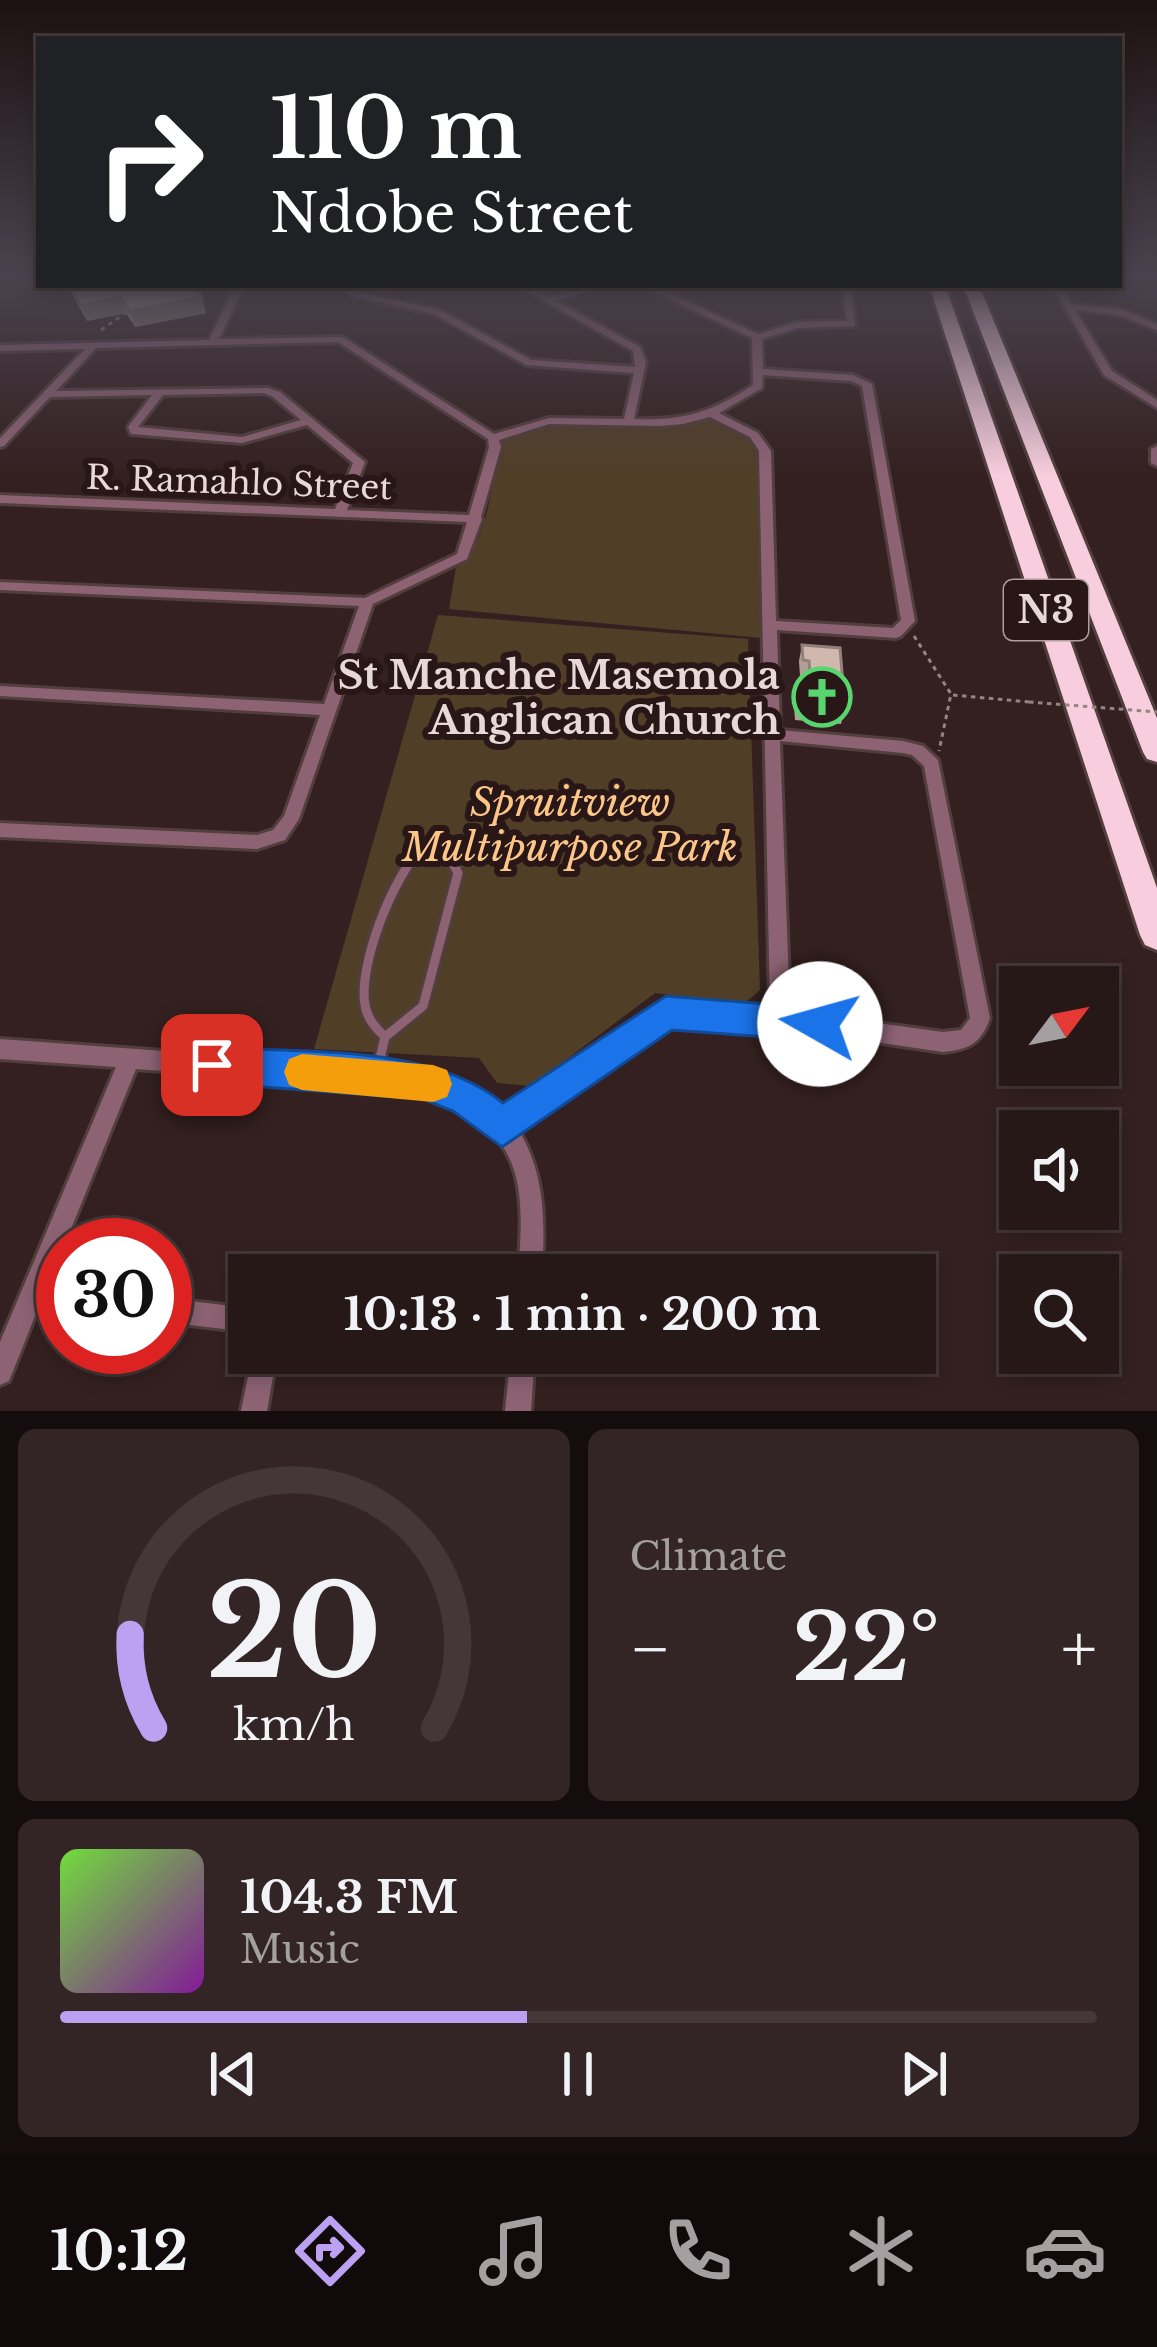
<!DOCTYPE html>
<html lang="en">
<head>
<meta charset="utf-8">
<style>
  :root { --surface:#271818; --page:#332525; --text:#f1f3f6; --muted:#a4a0a2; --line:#433737; --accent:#bca0f2 }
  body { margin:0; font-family:"Libre Baskerville",serif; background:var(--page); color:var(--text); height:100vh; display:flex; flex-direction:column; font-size:45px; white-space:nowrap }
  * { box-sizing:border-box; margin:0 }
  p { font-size:39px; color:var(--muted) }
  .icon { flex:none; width:66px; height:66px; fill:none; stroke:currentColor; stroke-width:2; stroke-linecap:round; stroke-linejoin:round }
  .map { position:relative; height:1411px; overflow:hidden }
  .drawer { display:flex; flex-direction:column; gap:18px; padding:18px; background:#150d0d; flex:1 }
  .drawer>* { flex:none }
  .hud { position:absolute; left:36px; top:36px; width:1086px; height:252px; border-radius:0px; box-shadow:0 6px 18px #0003,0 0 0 3px var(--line); background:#202124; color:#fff; overflow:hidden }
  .needle { width:78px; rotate:58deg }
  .buttons { position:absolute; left:999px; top:966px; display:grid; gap:24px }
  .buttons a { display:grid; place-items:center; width:120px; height:120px; border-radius:0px; background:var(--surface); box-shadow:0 6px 18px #0003,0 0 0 3px var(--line); font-size:60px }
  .speed { position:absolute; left:36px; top:1218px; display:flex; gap:24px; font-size:60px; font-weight:700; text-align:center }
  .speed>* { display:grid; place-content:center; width:156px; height:156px; border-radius:50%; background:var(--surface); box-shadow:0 6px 18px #0003,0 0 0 3px var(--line); line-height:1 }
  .speed .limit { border:18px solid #d22; background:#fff; color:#111 }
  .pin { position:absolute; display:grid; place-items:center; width:102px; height:102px; color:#fff; margin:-51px; border-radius:24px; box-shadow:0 6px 18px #0006 }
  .me { position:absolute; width:132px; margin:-66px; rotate:277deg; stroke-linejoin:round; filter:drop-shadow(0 0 9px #0008) }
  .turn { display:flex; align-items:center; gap:42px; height:252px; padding:0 36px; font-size:54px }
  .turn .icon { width:156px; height:156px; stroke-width:2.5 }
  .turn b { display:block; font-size:84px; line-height:102px }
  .big { font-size:90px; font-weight:700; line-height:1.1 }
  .drawer .widget { flex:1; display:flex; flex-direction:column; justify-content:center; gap:18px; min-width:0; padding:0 42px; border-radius:18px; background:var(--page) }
  .drawer .dial { align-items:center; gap:0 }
  .dial svg { height:312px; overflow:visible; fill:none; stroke:var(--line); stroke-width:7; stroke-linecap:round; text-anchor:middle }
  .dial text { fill:var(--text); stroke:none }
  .song { display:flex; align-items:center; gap:36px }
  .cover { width:144px; height:144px; border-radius:18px; background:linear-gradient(135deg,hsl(100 70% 55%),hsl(290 70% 35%)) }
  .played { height:12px; border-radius:6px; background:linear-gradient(90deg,var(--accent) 45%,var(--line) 45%) }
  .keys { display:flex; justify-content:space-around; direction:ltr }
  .heat { display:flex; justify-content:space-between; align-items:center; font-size:66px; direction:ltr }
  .drawer .tiles { flex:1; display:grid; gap:18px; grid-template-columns:1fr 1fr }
  .widget:last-child { grid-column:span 2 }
  .trip { position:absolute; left:228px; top:1254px; width:708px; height:120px; border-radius:0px; background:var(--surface); box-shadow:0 6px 18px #0003,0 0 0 3px var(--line); font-weight:700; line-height:120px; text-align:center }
  .tab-bar { display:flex; height:192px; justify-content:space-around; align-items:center; background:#100a0a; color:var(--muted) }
  .tab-bar .icon { width:84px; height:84px }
  .tab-bar .selected { color:var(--accent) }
  .tab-bar b { font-size:54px; color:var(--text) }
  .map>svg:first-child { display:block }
  .green { fill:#513e27 }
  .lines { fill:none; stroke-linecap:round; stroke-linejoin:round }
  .lane-casing { stroke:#513e3d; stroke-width:15 }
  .street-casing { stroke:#513e3d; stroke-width:6 }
  .highway-casing { stroke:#513e3d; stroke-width:6 }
  .path { stroke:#958584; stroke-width:3; stroke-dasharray:4.5 4.5; stroke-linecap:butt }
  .lane { stroke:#8d6374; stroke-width:9 }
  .street { fill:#8d6374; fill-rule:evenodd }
  .highway { fill:#f8cede; fill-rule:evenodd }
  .path-bridge { stroke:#958584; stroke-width:3; stroke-dasharray:4.5 4.5; stroke-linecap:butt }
  .wall { fill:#b39e96 }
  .shaded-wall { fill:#92817a }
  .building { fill:#d0b8ae; stroke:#92817a; stroke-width:3 }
  .route { fill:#1a73e8; stroke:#114b97; stroke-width:3 }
  .slow { fill:#f59e0b }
  .labels { text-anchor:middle; stroke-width:12; stroke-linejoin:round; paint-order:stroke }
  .far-street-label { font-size:33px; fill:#e7d9d8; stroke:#291617 }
  .shield { fill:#291617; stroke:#ae9e9e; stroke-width:3 }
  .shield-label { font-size:36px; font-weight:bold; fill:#e7d9d8 }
  .poi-label { font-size:39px; font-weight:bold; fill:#e7d9d8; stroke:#291617; text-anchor:end }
  .park-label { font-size:39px; font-style:italic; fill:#fcc688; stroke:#291617 }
</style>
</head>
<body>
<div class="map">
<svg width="1157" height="1411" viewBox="0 0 1157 1411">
  <rect width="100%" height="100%" fill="#342020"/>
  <g class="green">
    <path d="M710,419L733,428L758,446L762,638L449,609L456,567C489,545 492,478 501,441C571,406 639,442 710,419Z"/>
    <path d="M438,615L748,639L760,990L743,1005L655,993L531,1086L497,1083L479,1058L314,1049Z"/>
  </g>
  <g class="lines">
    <g class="lane-casing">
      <g id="lane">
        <path d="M422,848L447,852L458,873L423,1006L385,1037C376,1028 367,1019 365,1005C358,965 393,876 422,848Z"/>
        <path d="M376,1075L385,1037"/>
      </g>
    </g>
    <g class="street-casing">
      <g id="street">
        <path d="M236,285H244L219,339L343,337L494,434L549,418L624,419L634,373L526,365L434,314L352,296L339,285H348L358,292L440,310L531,360L635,367L633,351L516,285H526L549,297L588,285H601L556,301L640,347L646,362L634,419C684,421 712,412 753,385L752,338L640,285H651L758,334L797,322L847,321L843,289L817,288L813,285H851L855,326L798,328L762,339L763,369L853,375L872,384L915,621L901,636L896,638L777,630L780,730L903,741L923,746L938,760L990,1018C982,1043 968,1050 943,1052L780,1028L669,1022L518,1129C546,1175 545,1223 542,1275H518C526,1177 522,1131 424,1090L136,1069L47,1288L63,1289V1313L37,1311L9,1381L0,1385V1342L116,1067L0,1059V1039L424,1070C452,1081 481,1092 504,1113L659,1007L666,1004L770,1009L759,451L750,437L710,417L683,424L660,426L549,424L499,440L501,447L481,517L482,519L467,559L373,604L299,819L285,840L257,849L0,837V823L257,835L273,830L284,816L320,715L0,696V686L324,704L359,606L0,590V582L365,598L457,554L467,522L0,503V495L335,509L353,463L307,425L242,443L131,434L128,427L152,395L50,397L4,446L0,447V438L85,349L0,351V345L209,340ZM338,342L488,439L489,447L469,515L347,510L365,462L280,392L268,388L56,391L96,348ZM763,375L851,381L862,386L901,620L893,628L776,621L771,451L758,433L719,413L762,388ZM263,393L272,396L301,420L242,437L138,427L163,395ZM780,741L903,753L912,755L924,766L970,1018L961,1030L943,1032L790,1011Z"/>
        <path d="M1052,285H1060L1072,305L1121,309L1157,324V330L1119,315L1075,310L1112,371L1157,400V408L1104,375Z"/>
        <path d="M1157,446V466L1151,463V449Z"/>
        <path d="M165,1298L249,1308V1332L165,1322Z"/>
        <path d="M253,1353H277L267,1411H241Z"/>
        <path d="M511,1353H535L531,1411H505Z"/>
      </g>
    </g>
    <g class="highway-casing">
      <g id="highway">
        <path d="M929,285H945L1157,888V950L1145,945L1140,935Z"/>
        <path d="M963,285H979L1157,718V762L1147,759L1143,752Z"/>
      </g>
    </g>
    <g class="path">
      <path d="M101,330L127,312"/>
      <path d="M914,636L951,694L939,751"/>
      <path d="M953,695L1029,702"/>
    </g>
    <use href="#lane" class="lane"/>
    <use href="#street" class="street"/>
    <use href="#highway" class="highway"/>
    <path class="path-bridge" d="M1029,702L1157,712"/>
  </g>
  <g class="wall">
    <path d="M67,285H192L206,313L135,327L126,313L87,321Z"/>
    <path d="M802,645L845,708L841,724L795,720L794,706L798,690L806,691L805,677L800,676L799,661Z"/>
  </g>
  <g class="shaded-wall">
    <path d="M121,297L126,313L87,321L81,306Z"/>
    <path d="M202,297L206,313L135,327L130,311Z"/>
  </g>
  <g class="building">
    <path d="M69,285H192L202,297L130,311L121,297L81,306Z"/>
    <path d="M802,645L840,648L845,708L798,704V690L811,691L809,661L803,660Z"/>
  </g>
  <linearGradient id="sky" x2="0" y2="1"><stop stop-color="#1d1212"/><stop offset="0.58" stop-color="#4a424e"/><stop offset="1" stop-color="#4a424e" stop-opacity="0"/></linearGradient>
  <rect width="1157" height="476" fill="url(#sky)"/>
  <path class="route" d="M666,996L820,1008L833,1013L838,1024L833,1036L820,1041L672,1030L502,1147L453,1111L423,1099L212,1083L199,1078L193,1065L199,1053L212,1047C305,1054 428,1043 503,1103Z"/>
  <path class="slow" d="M302,1054L433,1065L447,1070L452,1084L447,1097L433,1102L302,1090L289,1085L284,1072L289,1059Z"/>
  <defs>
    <g id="church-ring" transform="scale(3)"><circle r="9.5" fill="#291617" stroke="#59d56f" stroke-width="1.5"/><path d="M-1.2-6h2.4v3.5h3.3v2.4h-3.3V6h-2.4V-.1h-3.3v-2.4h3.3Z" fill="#59d56f"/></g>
  </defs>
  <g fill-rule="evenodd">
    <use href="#church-ring" x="822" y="697"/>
  </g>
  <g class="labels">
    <g class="far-street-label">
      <text transform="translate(239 482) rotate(2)" y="12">R. Ramahlo Street</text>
    </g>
    <rect class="shield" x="1004" y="580" width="84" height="60" rx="9"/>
    <g class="shield-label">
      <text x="1046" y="623">N3</text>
    </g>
    <g class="poi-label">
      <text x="780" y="689">St Manche Masemola<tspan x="780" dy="45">Anglican Church</tspan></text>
    </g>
    <g class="park-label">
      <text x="570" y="816">Spruitview<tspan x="570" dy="45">Multipurpose Park</tspan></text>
    </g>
  </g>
</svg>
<div class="buttons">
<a><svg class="needle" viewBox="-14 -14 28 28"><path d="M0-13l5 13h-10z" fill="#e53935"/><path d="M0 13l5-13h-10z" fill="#a4a0a2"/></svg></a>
<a><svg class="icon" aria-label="sound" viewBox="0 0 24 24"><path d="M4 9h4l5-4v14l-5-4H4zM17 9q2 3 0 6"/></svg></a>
<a><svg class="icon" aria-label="search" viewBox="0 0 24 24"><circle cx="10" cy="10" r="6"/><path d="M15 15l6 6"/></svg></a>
</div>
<div class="speed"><div class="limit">30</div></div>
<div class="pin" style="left:212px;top:1065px;background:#d93025"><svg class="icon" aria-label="arrive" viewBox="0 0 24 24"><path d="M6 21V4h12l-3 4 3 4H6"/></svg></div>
<svg class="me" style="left:820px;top:1024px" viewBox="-20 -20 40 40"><circle r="19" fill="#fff"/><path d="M0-13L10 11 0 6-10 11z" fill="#1a73e8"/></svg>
<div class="trip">10:13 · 1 min · 200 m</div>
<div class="hud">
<div class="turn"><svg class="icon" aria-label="right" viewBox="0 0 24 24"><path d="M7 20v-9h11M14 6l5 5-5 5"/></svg><div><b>110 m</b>Ndobe Street</div></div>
</div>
</div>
<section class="drawer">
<div class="tiles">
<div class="widget dial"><svg viewBox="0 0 100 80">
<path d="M14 69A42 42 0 1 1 86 69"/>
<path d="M14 69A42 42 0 0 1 8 45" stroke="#bca0f2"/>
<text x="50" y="56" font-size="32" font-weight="700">20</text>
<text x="50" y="72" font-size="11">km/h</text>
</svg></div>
<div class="widget"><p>Climate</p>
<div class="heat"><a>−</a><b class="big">22°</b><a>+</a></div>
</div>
<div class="widget">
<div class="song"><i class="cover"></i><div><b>104.3 FM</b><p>Music</p></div></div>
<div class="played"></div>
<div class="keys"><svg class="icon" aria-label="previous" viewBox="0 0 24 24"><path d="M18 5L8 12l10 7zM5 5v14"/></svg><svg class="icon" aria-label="pause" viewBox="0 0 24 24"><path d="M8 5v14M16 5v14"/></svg><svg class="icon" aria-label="next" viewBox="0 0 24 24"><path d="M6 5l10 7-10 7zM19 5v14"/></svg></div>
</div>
</div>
</section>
<nav class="tab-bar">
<b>10:12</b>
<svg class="icon selected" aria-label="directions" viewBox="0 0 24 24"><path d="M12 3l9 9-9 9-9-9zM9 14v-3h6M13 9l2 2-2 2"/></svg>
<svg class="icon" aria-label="music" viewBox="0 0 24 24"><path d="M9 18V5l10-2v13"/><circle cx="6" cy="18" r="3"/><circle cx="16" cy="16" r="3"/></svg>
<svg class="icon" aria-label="phone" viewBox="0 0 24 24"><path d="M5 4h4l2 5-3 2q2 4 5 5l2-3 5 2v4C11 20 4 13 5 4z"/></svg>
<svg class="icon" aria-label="climate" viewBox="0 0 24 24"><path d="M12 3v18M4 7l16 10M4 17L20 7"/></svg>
<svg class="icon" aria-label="car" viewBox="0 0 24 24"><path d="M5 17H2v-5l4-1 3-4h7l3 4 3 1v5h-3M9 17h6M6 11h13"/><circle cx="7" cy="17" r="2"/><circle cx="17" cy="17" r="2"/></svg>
</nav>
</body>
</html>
